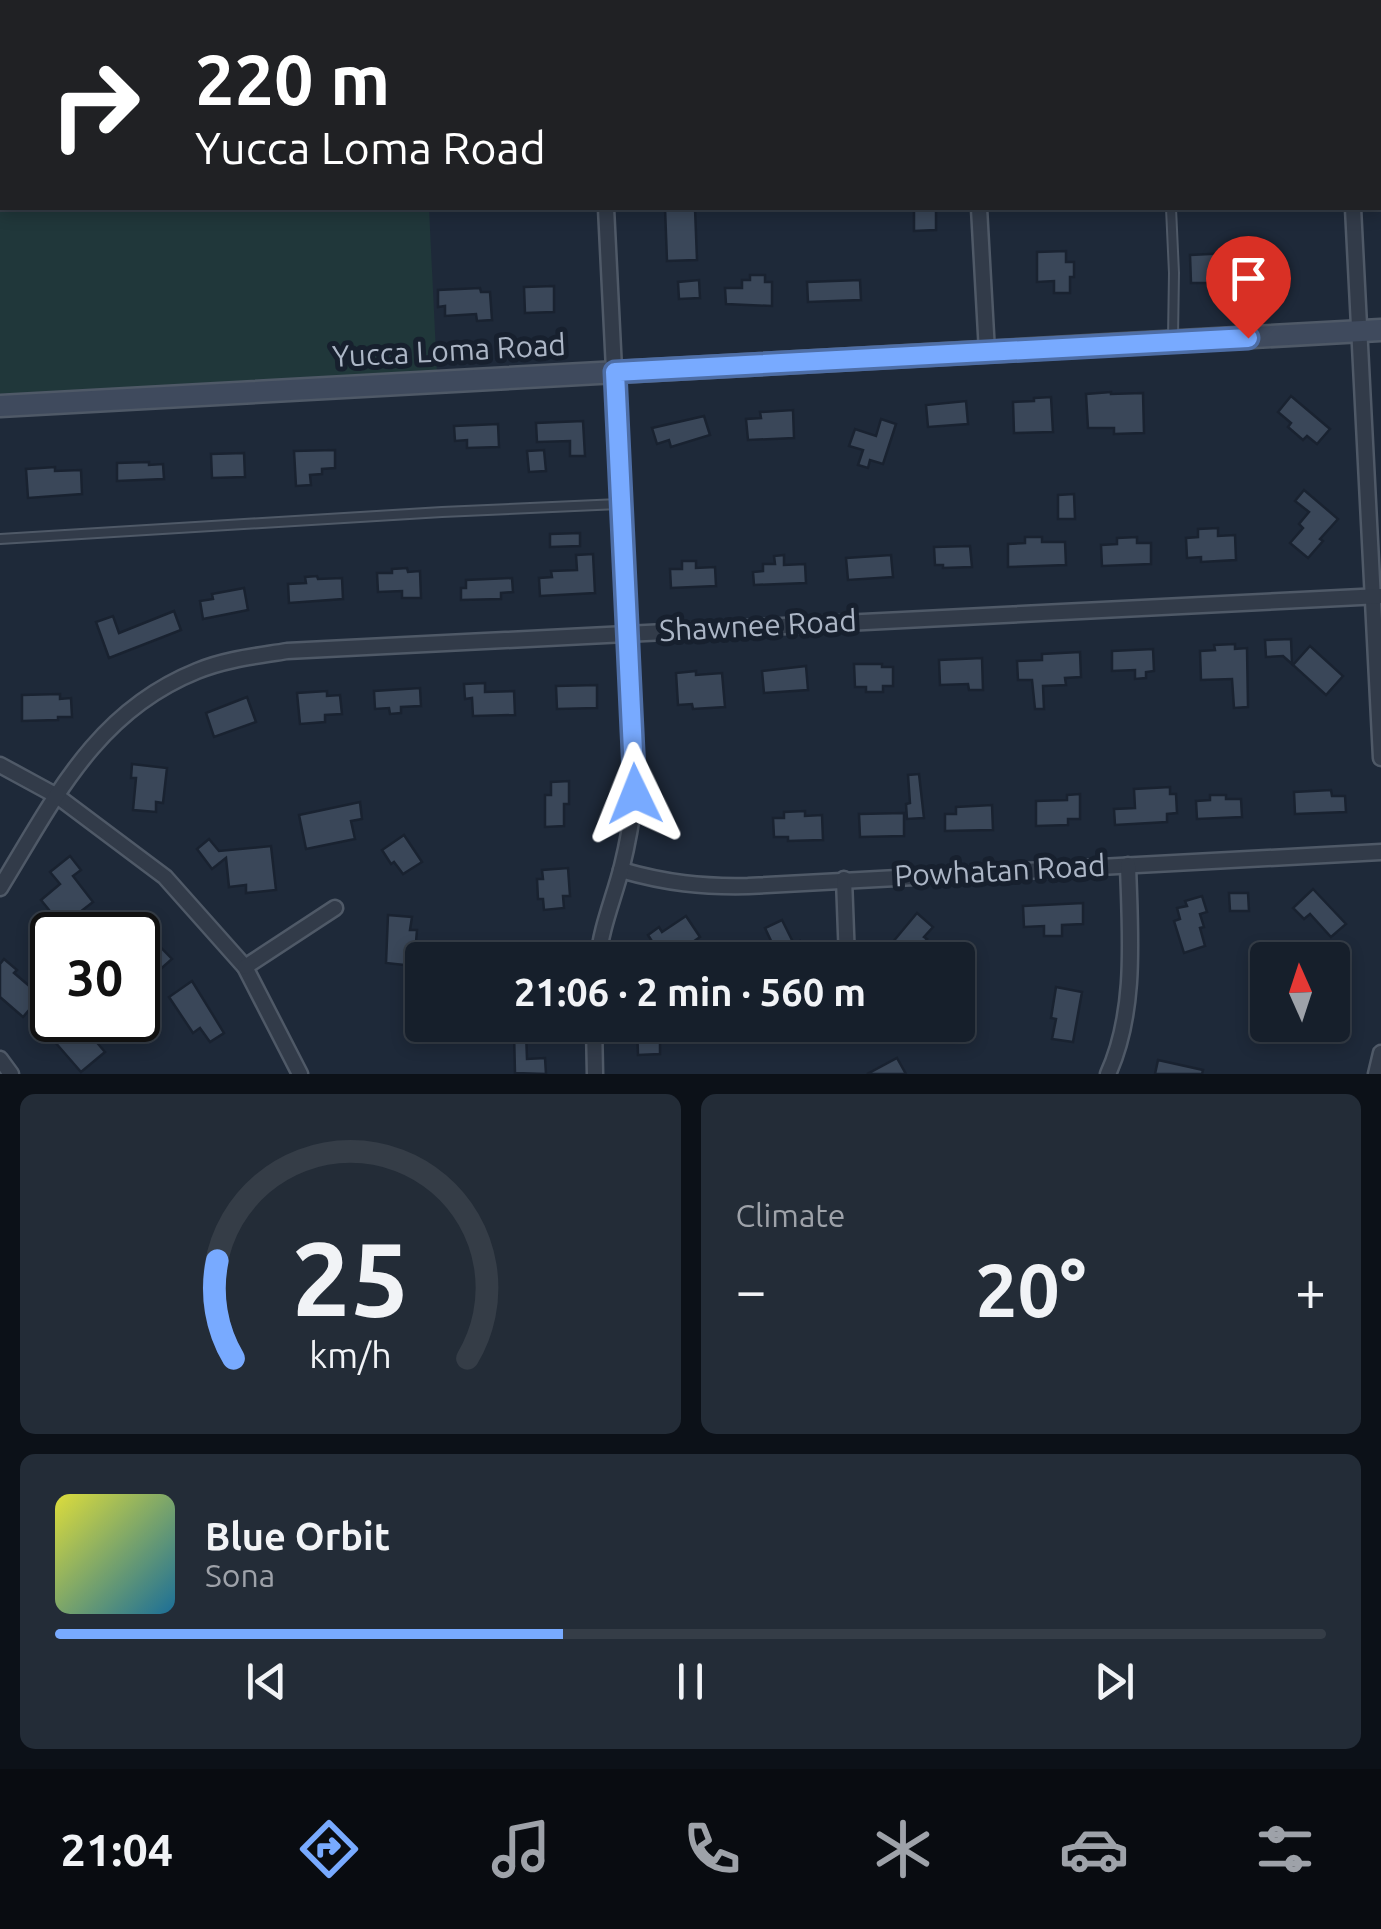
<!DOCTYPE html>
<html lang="en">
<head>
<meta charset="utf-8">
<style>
  :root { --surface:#161f2b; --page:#232c37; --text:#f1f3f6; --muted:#9ea2a9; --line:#353d47; --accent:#78aaff }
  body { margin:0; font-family:Ubuntu,sans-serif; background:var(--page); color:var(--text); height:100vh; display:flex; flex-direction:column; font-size:38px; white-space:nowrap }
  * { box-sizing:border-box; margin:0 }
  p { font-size:32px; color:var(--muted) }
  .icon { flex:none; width:55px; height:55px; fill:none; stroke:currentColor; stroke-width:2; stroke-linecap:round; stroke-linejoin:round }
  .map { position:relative; height:1074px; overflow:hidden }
  .side { display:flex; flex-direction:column; gap:20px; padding:20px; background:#0c1118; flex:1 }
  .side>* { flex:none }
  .hud { position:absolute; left:0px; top:0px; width:1382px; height:210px; box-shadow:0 5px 15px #0003,0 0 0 2px var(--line); background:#202124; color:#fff; overflow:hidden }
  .needle { width:65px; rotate:357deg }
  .controls { position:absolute; left:1250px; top:942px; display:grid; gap:20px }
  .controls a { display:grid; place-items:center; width:100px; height:100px; border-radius:10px; background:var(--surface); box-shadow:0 5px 15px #0003,0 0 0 2px var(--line); font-size:50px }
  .speed { position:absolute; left:30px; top:912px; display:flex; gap:20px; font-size:50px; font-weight:700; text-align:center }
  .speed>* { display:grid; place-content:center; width:130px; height:130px; border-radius:50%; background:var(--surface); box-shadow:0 5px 15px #0003,0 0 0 2px var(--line); line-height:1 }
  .speed .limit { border:5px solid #111; border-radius:15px; background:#fff; color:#111 }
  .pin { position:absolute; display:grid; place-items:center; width:85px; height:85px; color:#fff; margin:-102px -42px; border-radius:50% 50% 50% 0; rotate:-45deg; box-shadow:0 0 10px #0007 }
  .pin .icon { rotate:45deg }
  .me { position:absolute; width:110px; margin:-55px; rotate:358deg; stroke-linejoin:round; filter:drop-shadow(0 0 8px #0008) }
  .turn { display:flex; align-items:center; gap:35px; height:210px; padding:0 30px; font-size:45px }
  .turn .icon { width:130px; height:130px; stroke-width:2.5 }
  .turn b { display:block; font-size:70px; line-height:85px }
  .big { font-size:75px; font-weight:700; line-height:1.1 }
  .side .card { flex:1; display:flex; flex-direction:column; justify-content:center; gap:15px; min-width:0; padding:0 35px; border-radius:15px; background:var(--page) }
  .side .dial { align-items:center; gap:0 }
  .dial svg { height:260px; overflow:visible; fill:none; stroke:var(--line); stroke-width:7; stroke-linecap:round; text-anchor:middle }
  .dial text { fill:var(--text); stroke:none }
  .song { display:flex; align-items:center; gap:30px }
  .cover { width:120px; height:120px; border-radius:15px; background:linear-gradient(135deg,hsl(60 70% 55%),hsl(200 70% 35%)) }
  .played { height:10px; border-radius:5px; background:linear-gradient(90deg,var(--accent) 40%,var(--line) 40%) }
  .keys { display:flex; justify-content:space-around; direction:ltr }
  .heat { display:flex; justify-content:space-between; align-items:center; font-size:55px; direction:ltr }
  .side .tiles { flex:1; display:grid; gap:20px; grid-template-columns:1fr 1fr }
  .card:last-child { grid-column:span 2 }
  .trip { position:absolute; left:405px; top:942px; width:570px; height:100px; border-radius:10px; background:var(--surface); box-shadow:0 5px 15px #0003,0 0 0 2px var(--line); font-weight:700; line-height:100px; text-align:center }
  .dock { display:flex; height:160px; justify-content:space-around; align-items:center; background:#090c11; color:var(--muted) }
  .dock .icon { width:70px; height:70px }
  .dock .selected { color:var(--accent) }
  .dock b { font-size:45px; color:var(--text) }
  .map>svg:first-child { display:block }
  .green { fill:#20373a }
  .building { fill:#3a4759; stroke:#192230; stroke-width:2.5 }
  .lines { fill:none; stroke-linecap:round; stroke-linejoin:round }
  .service-casing { stroke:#4f5967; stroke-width:12 }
  .minor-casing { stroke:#4f5967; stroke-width:19 }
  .secondary-casing { stroke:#4f5967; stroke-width:25 }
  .service { stroke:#323b49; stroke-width:8 }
  .minor { stroke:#323b49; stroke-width:14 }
  .secondary { stroke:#3f4a5d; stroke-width:20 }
  .route-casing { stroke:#4e6ea6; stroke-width:25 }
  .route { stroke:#78aaff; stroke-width:18 }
  .labels { text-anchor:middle; stroke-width:10; stroke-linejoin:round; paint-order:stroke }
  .street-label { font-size:30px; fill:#acb6c6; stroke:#17202e }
</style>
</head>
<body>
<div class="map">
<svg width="1381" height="1074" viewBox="0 0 1381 1074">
  <rect width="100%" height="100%" fill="#1e2939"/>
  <path class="green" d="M0,0H419V2H2V208H429L437,373L0,394Z"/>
  <g class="building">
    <path d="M665,208H695L697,260L667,261Z"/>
    <path d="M914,208H936V230L914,231Z"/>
    <path d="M1066,251V262H1074V277H1070V293H1054V281L1037,282V252Z"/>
    <path d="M1230,253L1231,278H1218V282L1211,283H1191L1190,255Z"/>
    <path d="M750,275H765V282H772V306L726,304L725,288H742V280H750Z"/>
    <path d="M699,280L700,298L679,299L678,282Z"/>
    <path d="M860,280L861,300L808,302L807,282Z"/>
    <path d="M554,286V312L525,313L524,287Z"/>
    <path d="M480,288L481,292H490L492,320L477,321L476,314L445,316V306L438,307V290Z"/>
    <path d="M1111,392V394L1143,393L1144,433L1114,434V428H1088L1086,394Z"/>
    <path d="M1291,396L1330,429L1317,444L1307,436L1303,440L1288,427L1291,423L1278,412Z"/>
    <path d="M1051,397L1053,432L1014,433L1013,402L1034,401V398Z"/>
    <path d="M966,401L968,424L928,427L926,405Z"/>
    <path d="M793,410L794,438L748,440L746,419L761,418L760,412Z"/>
    <path d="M704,416L710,435L671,447L669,440L657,444L652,428Z"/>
    <path d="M881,419L896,424L883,464L870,460L868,468L858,465L863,450L849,446L855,429L876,436Z"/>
    <path d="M583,421L585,456H570V441L537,442L536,423Z"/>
    <path d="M498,424L499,447L467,448V440L455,441L454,426Z"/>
    <path d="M335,450V468L322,469V474L310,475L311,485L296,486L294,451Z"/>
    <path d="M544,450L546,471L529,472L527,451Z"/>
    <path d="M244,453L245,477L212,478L211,454Z"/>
    <path d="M149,462V465L163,464L164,479L117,481V463Z"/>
    <path d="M55,467V471L81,470L82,494L28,498L26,469Z"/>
    <path d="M1304,490L1338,519L1320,539L1323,541L1308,558L1290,543L1303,528L1299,524L1309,512L1295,501Z"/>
    <path d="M1074,494L1075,519H1058V495Z"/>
    <path d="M1218,528V536L1235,535L1236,560L1201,562V557L1187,558L1186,538L1198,537V529Z"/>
    <path d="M580,533V546L550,547V534Z"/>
    <path d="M1025,537H1042V542H1065L1066,565L1008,567V544L1025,543Z"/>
    <path d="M1137,537V543H1151V564L1102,566L1101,545L1117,544V538Z"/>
    <path d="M970,546L972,567L943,568V565H935L934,547Z"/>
    <path d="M593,554L595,593L540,596L539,578L552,577L551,571L577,570L576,555Z"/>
    <path d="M784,555V565L805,564L806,583L754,585L753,572L763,571V564H775L774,556Z"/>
    <path d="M891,555L893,577L848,580L846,558Z"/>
    <path d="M682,561H696V568L715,567L716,586L671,588L670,569H682Z"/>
    <path d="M407,568L408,572L420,571L421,598H402V591L378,592L377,573H392V569Z"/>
    <path d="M317,576L318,579L342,578L343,599L289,603L288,584L306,583L305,577Z"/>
    <path d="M512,578L513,592L501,593V599L461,600V588H466V580Z"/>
    <path d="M244,588L248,610L203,619L200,601L213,599L212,594Z"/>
    <path d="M174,611L181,630L109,658L96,622L113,616L119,633Z"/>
    <path d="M1291,639L1292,664L1283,656L1266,657L1265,640Z"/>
    <path d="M1235,644V649L1247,648L1248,707L1234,708L1232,679L1201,680L1200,651L1215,650L1214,645Z"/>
    <path d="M1310,646L1343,676L1326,695L1293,665Z"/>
    <path d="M1153,649L1154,671L1146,672V678L1135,679V670L1112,671V651Z"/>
    <path d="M1080,652L1081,677L1065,678L1066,685L1043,686L1044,709H1035L1032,680H1018L1017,661L1042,660V654Z"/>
    <path d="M982,658L983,690H969L968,684L940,685L939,660Z"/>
    <path d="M854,664H882V667H893V686H883V692H866V687H855Z"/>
    <path d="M806,666L808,690L764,693L762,671Z"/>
    <path d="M696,671V675L722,673L725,707L693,709L692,704L678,705L676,673Z"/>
    <path d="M485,683V692L514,691L515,715L473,716L472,698L465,699L464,684Z"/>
    <path d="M597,685V708L557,709L556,686Z"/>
    <path d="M420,688L421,706L401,707V713L390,714L389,708L375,709L374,691Z"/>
    <path d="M327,691V696L340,695L342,714L325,715V722L300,724L297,693Z"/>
    <path d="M60,694V699L71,698L72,717H58V720L22,721V695Z"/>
    <path d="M247,697L256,722L214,737L206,713Z"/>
    <path d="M132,764L167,768L163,803L156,802V812L133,810L136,778H131Z"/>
    <path d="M919,774L924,818L907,819L906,804L910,803L908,775Z"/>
    <path d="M569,781V804H564V826L545,827V795H551V782Z"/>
    <path d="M1170,787V794H1176L1177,813L1167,814V822L1115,825L1114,809L1135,808L1134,789Z"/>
    <path d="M1331,790L1332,796H1345L1346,812L1295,814L1294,792Z"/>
    <path d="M1080,794V819H1068V825L1036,826V801L1067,800V795Z"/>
    <path d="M1210,795H1226V799H1241L1242,817L1197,819L1196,801L1210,800Z"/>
    <path d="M360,802L362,819L351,821L355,839L306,849L299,815Z"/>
    <path d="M992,805L993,830L945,831V814H956V807Z"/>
    <path d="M805,811V816L822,815L823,840L788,841V837H774L773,818H784V812Z"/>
    <path d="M904,813V836L860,837L859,814Z"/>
    <path d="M404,835L422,862L403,874L394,862L391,864L382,850Z"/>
    <path d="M209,839L219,851L271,846L276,890L246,893V885L229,887L226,858L212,869L197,849Z"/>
    <path d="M70,856L81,870L73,876L93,902L62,926L41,900L60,884L50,872Z"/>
    <path d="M568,868L570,896H563L564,908L544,910L543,899H538L537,879H543L542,870Z"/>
    <path d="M1313,889L1346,924L1331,937L1310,914L1304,919L1293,908Z"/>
    <path d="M1229,893H1248L1249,911H1230Z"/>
    <path d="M1202,896L1207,912L1200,914L1204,927L1200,928L1205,946L1184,953L1174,921L1180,919L1177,908L1187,906L1185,901Z"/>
    <path d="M1083,903V924L1062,925V936H1044V926L1024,927L1023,906Z"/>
    <path d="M917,913L933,927L924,937L927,939L910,958L892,943Z"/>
    <path d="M388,915L412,917L410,930H417L414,966L386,963Z"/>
    <path d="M686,916L700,937L677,953L675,951L663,959L648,935L659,927L662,932Z"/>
    <path d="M782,920L794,944L800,941L807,956L799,960H780L765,928Z"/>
    <path d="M137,923L172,959L155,974L147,965L142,969L138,964V935H124Z"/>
    <path d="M4,959L17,970L14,973L41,996L23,1017L0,997V964Z"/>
    <path d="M192,981L224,1033L210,1042L200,1028L193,1033L169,997Z"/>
    <path d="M1332,985L1344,986L1339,1024H1332Z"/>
    <path d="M1056,987L1082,992L1073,1042L1052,1039L1056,1019L1051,1018Z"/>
    <path d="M48,1020H70L89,1041L93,1038L105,1052L81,1072L41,1026Z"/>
    <path d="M637,1025H664L665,1041H660V1054L638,1055Z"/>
    <path d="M773,1025H798V1042H774Z"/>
    <path d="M526,1032L527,1059L545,1058L546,1074L515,1073L514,1033Z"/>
    <path d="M897,1058L906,1074H867Z"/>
    <path d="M1158,1060L1203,1070L1202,1074H1155Z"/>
  </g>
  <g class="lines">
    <g class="service-casing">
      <g id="service">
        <path d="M1158,0V2"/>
        <path d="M1171,208L1174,273L1173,337"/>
        <path d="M0,539L442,512L619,504"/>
      </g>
    </g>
    <g class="minor-casing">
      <g id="minor">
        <path d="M595,0V2"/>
        <path d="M968,0V2"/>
        <path d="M1341,0V2"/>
        <path d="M979,208L987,352"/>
        <path d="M1353,208L1381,758"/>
        <path d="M0,765L57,796L165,877L245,967L300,1074"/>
        <path d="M621,870C666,883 702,887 748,886L1381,852"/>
        <path d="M844,879L847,960"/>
        <path d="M0,888C54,800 95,712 197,671C226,659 257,656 287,651L1381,596"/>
        <path d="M598,960C601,927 614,898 622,866C628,842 632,818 635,794L606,208"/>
        <path d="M245,967L335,908"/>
        <path d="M594,1025L595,1074"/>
        <path d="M850,1025V1026"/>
        <path d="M0,1059L11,1074"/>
        <path d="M1108,1074C1137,1010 1130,934 1128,865"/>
        <path d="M1376,1074L1381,1053"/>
      </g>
    </g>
    <g class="secondary-casing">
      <path id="secondary" d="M0,406L1381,330"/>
    </g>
    <use href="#service" class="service"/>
    <use href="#minor" class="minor"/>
    <use href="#secondary" class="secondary"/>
  </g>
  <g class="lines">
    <g class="route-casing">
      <path id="route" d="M635,794L615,372L1248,338"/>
    </g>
    <use href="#route" class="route"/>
  </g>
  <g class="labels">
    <g class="street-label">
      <text transform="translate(449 351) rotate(-3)" y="10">Yucca Loma Road</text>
      <text transform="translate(758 626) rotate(-3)" y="10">Shawnee Road</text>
      <text transform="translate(1000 871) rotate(-3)" y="10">Powhatan Road</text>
    </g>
  </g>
</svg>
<div class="controls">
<a><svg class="needle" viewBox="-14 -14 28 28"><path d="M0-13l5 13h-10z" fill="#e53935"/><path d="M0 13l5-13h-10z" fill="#9ea2a9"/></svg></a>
</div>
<div class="speed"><div class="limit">30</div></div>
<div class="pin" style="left:1248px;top:338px;background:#d93025"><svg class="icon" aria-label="arrive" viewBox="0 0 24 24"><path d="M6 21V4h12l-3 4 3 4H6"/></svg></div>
<svg class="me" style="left:635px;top:794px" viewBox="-20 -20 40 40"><path d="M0-17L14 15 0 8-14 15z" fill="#78aaff" stroke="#fff" stroke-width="4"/></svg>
<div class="trip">21:06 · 2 min · 560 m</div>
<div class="hud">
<div class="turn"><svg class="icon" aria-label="right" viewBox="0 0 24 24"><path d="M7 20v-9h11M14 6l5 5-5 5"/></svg><div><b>220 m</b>Yucca Loma Road</div></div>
</div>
</div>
<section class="side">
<div class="tiles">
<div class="card dial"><svg viewBox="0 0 100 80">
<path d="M14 69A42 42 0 1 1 86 69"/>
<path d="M14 69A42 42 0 0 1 9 39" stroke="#78aaff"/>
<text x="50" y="56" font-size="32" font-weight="700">25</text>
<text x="50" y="72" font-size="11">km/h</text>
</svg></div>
<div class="card"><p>Climate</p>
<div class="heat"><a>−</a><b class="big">20°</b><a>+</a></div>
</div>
<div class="card">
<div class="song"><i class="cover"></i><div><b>Blue Orbit</b><p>Sona</p></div></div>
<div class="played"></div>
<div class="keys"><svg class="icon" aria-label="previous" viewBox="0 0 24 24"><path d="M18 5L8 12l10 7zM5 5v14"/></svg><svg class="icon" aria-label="pause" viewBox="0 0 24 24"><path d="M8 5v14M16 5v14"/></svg><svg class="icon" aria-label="next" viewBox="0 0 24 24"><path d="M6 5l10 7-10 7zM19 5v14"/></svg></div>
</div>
</div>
</section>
<nav class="dock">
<b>21:04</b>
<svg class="icon selected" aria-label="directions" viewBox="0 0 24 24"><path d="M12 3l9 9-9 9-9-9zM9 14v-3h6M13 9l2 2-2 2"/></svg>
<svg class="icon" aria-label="music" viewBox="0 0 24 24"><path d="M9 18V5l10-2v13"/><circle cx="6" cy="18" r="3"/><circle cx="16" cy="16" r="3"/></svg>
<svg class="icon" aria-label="phone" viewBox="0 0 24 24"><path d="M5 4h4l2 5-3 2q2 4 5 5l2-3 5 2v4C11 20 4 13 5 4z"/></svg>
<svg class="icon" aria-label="climate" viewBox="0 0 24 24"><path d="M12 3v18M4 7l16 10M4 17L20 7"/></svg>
<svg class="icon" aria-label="car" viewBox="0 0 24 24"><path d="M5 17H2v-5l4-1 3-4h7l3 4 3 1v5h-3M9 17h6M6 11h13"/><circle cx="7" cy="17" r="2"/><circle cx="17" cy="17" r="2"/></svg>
<svg class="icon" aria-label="filters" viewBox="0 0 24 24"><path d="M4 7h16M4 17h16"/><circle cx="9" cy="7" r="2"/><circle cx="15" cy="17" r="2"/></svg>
</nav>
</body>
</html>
